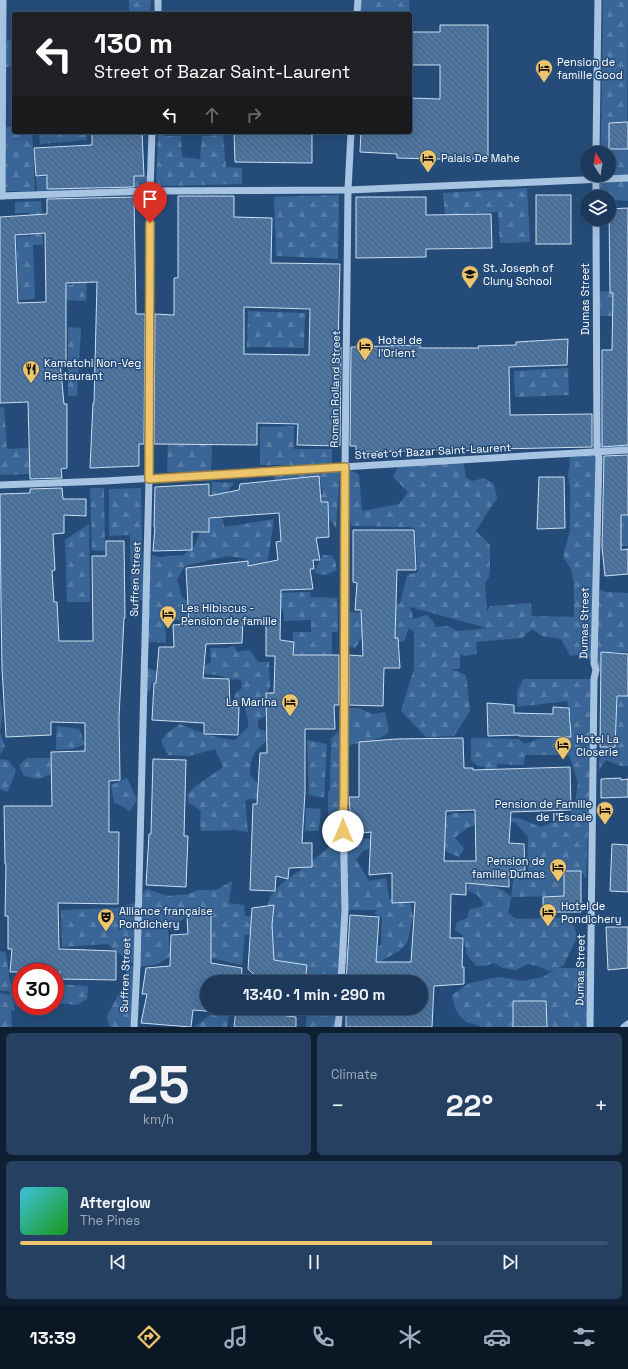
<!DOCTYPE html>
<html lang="en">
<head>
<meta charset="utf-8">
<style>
  :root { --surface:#1c395b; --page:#254061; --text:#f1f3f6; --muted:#a0acbb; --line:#3a5371; --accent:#ecc56d }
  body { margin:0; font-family:"Space Grotesk",sans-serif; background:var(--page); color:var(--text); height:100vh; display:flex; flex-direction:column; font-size:15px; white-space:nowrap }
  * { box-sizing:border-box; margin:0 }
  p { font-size:13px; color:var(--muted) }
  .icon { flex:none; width:22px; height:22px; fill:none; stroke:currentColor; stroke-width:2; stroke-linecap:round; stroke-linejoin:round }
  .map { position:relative; height:1027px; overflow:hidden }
  .drawer { display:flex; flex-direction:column; gap:6px; padding:6px; background:#0f1f32; flex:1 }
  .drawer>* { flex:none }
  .guide { position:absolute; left:12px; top:12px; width:400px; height:122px; border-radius:4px; box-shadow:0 4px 16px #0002,0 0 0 1px var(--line); background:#202124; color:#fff; overflow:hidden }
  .needle { width:26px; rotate:348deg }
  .tools { position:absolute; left:580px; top:146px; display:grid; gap:8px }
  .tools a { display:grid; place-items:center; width:36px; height:36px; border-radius:50%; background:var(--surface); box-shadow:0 4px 16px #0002,0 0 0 1px var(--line); font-size:20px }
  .speed { position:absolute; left:12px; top:963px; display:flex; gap:8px; font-size:20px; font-weight:700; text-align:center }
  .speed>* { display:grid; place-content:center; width:52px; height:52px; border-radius:50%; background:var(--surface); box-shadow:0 4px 16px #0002,0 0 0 1px var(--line); line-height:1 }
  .speed .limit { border:6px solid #d22; background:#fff; color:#111 }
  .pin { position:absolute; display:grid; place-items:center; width:34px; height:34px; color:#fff; margin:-41px -17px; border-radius:50% 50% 50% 0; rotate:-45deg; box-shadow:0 0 4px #0007 }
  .pin .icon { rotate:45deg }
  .me { position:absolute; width:44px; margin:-22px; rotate:0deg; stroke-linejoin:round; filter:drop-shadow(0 0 3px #0008) }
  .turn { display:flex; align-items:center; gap:14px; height:84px; padding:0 16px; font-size:18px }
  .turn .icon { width:52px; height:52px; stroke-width:2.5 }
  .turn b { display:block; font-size:28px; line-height:34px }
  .lanes { display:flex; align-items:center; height:38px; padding:0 16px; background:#0003; justify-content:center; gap:20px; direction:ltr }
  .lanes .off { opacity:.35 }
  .big { font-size:30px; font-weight:800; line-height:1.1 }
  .drawer .tile { flex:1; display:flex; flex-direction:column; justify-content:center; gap:6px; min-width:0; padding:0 14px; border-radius:6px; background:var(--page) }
  .drawer .dial { align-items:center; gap:0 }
  .dial b { font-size:52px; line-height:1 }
  .song { display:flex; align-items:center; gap:12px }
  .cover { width:48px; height:48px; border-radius:6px; background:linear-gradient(135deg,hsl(190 70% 55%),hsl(120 70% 35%)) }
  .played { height:4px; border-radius:2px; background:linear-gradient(90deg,var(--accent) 70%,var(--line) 70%) }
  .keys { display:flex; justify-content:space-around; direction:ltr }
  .heat { display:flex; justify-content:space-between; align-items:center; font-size:22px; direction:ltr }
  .drawer .tiles { flex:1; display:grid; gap:6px; grid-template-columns:1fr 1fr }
  .tile:last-child { grid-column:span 2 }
  .trip { position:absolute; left:200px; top:975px; width:228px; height:40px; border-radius:20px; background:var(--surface); box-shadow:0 4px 16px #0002,0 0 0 1px var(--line); font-weight:800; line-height:40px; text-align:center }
  .tab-bar { display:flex; height:64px; justify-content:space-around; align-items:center; background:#0b1724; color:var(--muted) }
  .tab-bar .icon { width:28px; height:28px }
  .tab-bar .on { color:var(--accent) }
  .tab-bar b { font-size:18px; color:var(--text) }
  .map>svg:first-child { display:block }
  .forest { fill:url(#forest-firs); fill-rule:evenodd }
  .building { fill:url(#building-back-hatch); stroke:#cbdef3; fill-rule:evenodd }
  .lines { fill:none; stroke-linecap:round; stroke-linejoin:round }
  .minor { stroke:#a8c4e3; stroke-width:7 }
  .route-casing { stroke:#998047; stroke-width:10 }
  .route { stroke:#ecc56d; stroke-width:7 }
  .labels { text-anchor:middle; stroke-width:3; stroke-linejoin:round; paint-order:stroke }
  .poi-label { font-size:11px; fill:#fff; stroke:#254c79; text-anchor:start }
  .street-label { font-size:11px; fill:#fff; stroke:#254c79 }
</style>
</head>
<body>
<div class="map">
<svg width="628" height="1027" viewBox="0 0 628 1027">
  <defs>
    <pattern id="forest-firs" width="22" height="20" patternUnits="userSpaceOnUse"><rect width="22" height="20" fill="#396697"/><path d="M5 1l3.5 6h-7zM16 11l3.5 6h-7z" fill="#577da7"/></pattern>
    <pattern id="building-back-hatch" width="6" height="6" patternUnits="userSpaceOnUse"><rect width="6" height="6" fill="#4e76a3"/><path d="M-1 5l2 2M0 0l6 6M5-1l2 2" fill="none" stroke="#4d5f73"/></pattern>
  </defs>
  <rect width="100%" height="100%" fill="#254c79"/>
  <g class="forest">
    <path d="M129,0H151L150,11L129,12Z"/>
    <path d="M361,0H409L410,14H361Z"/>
    <path d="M603,0H628L627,122L609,123V149H628V201L615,200L609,205V197H600V175H609V153H601Z"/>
    <path d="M7,40H14V67H5Z"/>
    <path d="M5,127H14V132H32L35,191H5Z"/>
    <path d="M39,132H86L87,140L40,144Z"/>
    <path d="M158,132H165V136H181L182,157L200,159L202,136L223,135L226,167L242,168V184L156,186Z"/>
    <path d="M89,175L90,189L37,191L36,177Z"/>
    <path d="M149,176L148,187L94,188L93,178Z"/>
    <path d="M527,188L530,242L500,243L498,212L445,215L443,193Z"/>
    <path d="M339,195L338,259L276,256L274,197Z"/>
    <path d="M41,201L43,245H33L35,299L19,300L16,237L31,236L30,213H15V202Z"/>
    <path d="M73,277L87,278L86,301L58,300V285H72Z"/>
    <path d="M595,291L628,292V316H595Z"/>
    <path d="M248,311L305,313L304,348L247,347Z"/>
    <path d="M68,327L81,328L77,396H68Z"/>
    <path d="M568,368L569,395L515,397L514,371Z"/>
    <path d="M4,407L7,449L29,448L30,474L0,475V408Z"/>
    <path d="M294,426V449H332V465H260V427Z"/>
    <path d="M622,436L628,437V450L597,452L594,663L582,654L570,656L561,639L542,636L532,629L522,638L476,642L477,654L464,656L460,654V669H452L466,675L470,711L454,736L426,737L401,711L414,669V632L409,628L404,641L396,643L383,603L400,604L407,575L418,572L415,529L409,527L351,526L346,485L351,470L359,475L362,511L399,504L408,492L393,477L398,467L463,461L466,478L472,481L484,478L494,484L497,498L476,531L490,545V568L489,577L485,583L487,611L490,606L531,603L532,616L574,617V583L571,569L564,558V552L570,531V489L568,473L570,465L569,454L597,452L599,443ZM409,607H410L487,628L458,631L448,626L436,627L433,621L426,615L413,619L412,612Z"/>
    <path d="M168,444L212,445L211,472H167Z"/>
    <path d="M340,470L336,528L313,499L323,494L320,479L293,482L279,491L273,476Z"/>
    <path d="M212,482L234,483C222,499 221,507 224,527L274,519L265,578L251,580L247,559L228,556L185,566L177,580L182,597L187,601H221V621H185L164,618L166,633V643L149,642V648H144L152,555L159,557L183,555L193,548L210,511Z"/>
    <path d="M90,488H104L105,551L92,550Z"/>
    <path d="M141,488L143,600H131L130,535L109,536V489Z"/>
    <path d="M618,513L628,514V546H621Z"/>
    <path d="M89,524L90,602H67L65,540Z"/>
    <path d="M323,555H331L335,560L337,570L326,575L314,573Z"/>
    <path d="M598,589L606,592L628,593V652H601L600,671L596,670Z"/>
    <path d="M310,592L311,600V597L337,598L338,632H332V656H293V632H311V620L284,621L283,609L254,610L248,594Z"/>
    <path d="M349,612L365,613C365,628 364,636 355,648L347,646Z"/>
    <path d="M234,646L237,652L250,650L258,662H269L270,688L266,693V708L268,715L258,720V728L269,733C265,747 263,742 256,751C251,758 250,767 250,775L273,801L249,799L245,801L248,832L234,830L201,831L200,823L201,811L189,803L187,794L197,785L223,767L215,749L189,756L168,755L161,741L167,733L180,724C198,732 215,738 235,740L249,726L244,703H234L235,694L242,688L241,680L229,679L218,675L204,674L152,682L150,690L143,694L144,666L161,673L200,669L211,662L210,648H226Z"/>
    <path d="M523,679H594L586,878L581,871H564V896L511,897L508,913L516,919L561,918L574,926L577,937L564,965L559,968H590V1027H480C475,1023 470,1024 465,1021C456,1014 454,1005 452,995L470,983L499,977L523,981L543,977L555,969L549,971L538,966L528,964L516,970L503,968L494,963L484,966H476L467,955L463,936L455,930L457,922L467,918L469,909L481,907L484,904L477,895L467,890L469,886L468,882L477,880L503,890L511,897L514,877L529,873L527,864L528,837L515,822C489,822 475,819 455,838L464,848L459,857L445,851V837L438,819L454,813H475L485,767L478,766L471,760V738L519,739L525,744L541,738H559L572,722L567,701L517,707V692ZM525,755H569L578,783L575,803L569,817L545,825L541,827L518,818L494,817L497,764L524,765Z"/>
    <path d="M339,683L344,685V708H359L372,714L385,712L389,732C374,744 361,740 345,747L343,815L352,838L371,839L373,847L363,851L356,860L369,881L386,878L389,899L401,898L410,902L413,917L407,943L399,951L383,960L374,969L342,963L341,982H305L307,971L297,975L270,963L264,919L270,897L281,884L303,868L328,848V792L330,790L331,739L339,731L340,701ZM345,910H378L374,913L379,917H382L381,945L374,949L344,947Z"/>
    <path d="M617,696H628V766H621L606,760L599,770L600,747H615Z"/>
    <path d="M0,698L3,712L0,732L5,747L0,755Z"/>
    <path d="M57,726L79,729L85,744L73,749L56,750V735Z"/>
    <path d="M307,740L327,744L324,798L309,795Z"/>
    <path d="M27,758H51V774L39,779L24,776L19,765Z"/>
    <path d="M0,759L8,760L16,770L8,792L0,789Z"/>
    <path d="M127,778L137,800L130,811L114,802L111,785Z"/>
    <path d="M306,808L321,809L319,831H305Z"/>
    <path d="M232,881L229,903L244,905L245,916L254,917L259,933L245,935L242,965L211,958V908L190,914L168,930L170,957L155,965L137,967L134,1027H109L107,1015L124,985L128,968L131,966H136L107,944L62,947L61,910L117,908L138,902L146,889L168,896L189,894L198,890H216Z"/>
    <path d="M0,951L6,953L10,982L12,985H21V1003L17,1007L12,998L15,1010L11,1011L12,1027H0V993L11,995L9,991H0Z"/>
    <path d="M55,984L88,986L87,999L77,1005L55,1003Z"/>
    <path d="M296,1008H340L338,1027H306L307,1008Z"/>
    <path d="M210,1015L229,1016L227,1027H194Z"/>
  </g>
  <g class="building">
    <path d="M440,25H488V159H433L397,158V154L360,152L361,132H410V98L440,99V65H410V32H440Z"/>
    <path d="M628,122V149H609V123Z"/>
    <path d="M142,132L144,176H134V187L47,189V175L36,176L34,148L92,145V134Z"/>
    <path d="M234,132H312V163L235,162Z"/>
    <rect x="536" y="195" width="35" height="49"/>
    <path d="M178,196H234V217L272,218L271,263L340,264L338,347H341L340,446L297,445L298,424L257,423V445L154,444L155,314L174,315V278H178ZM244,307L310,309L309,355L244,354Z"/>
    <path d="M134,197L136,314H145L144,444H139V466L90,468L93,403H94L97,282L66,283V362H60L64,404H67V468L61,469L62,478L30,479L28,402L0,403V217L47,214V199ZM45,233L46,302L18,303L15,235Z"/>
    <path d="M356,197H426V215L491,214L492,248L426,249V257L356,258Z"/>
    <path d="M628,208V445L602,447V350H612L613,293H610L609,209Z"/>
    <path d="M568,339L567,365L509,367L510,415L592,414V447L356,452V446H350L351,347L420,345V348H479L478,346L516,345V342Z"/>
    <path d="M628,455V515H621V550L628,549V574L605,576L602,547L604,456Z"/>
    <path d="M319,476L321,502H328L329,537L316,538L320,560H313L314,569H310L313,589L281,590L280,640L294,642L293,655H339V705H334L335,729H305V792L302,843H312V867L289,868L288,879L276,876L275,891L250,890L253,804H257L260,753H267L266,693H274L275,656H266V620L243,619L242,643L206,644L203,678L229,679L230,707H239L238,735L204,734V723L152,720L154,683H156L159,647H174L173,625L189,624L186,568L248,561V566L278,560L276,542L281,541L279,513L209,518V532H192V550L153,551L155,527H154L155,487L209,484V496L239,490L240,484Z"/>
    <path d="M539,477H564L565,528L537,529Z"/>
    <path d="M62,488L63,499H86V516L64,515V533L53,534L55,570L52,571L54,602H57L59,641H93L92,556H106V541H124L125,618H124L119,717L120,780L109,781V832H119L118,904L58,903L59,949L116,951V980L59,979L60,972H10L12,949H8V916H5L6,864H5L4,806H52L51,752L85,751V723L51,722V735L6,737L2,669L1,605L0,494L30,493V489Z"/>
    <path d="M353,530H414L416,570H397L395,638H398L400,668H384L383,706L349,705V655L363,656L361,610H355L357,583L353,582Z"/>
    <path d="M601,652L628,654V696H617L615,747H600Z"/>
    <path d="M487,703L514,705V713L553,714V707L569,708L571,737L519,736V735L488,736Z"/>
    <path d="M463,738L464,768H473V770L570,767L571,810L511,812L509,843L524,844L525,870L509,871V887L466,883V895L451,894L450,938H463L462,967H464V984L434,986L432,1027H346V1008H421V982H346L350,915L379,917L376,962H411L415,902L392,903V873L369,875L371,832L352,834L349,797H359V742L396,739ZM475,810L476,861H444L446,811Z"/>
    <path d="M153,759L186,760L184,836H188L186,887L146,885L149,834H151Z"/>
    <path d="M621,778V780L628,779V797L601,798V779Z"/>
    <path d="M612,844L628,845V892L610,891Z"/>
    <path d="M564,871H581V912H543V897L564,896Z"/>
    <path d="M274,905L272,925L274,960L307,965L305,982H262L248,969L252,908Z"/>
    <path d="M211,913V963L242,968L241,982H207V1008H231L230,1013L193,1010L191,1027L141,1023L147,994H142L146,968L170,966L171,935L188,934L187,916Z"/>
    <path d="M606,927H628V968L608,970Z"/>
    <path d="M513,1001H546L547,1027H513Z"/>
    <path d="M236,1010L296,1017V1027H234Z"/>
  </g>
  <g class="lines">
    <g class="minor">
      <path d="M158,14V0"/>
      <path d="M357,14L358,0"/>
      <path d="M596,153L598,0"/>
      <path d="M596,175V197"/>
      <path d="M0,196L150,191L348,190L628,178"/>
      <path d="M2,196L3,0"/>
      <path d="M0,485L105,481L628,450"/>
      <path d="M341,982L345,910L343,815L344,799L345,467L348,190L351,132"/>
      <path d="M134,1027L137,966L149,479L150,191L152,132"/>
      <path d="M338,1027L340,1008"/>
      <path d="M590,1027L594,679L596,670L594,663L599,457L597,452L596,219"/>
      <path d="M624,1027L628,1024"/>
    </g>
  </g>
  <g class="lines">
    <g class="route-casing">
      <path id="route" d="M150,223L149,479L345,467L344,799L343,815V831"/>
    </g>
    <use href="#route" class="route"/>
  </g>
  <defs>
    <g id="hotel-pin" transform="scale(0.9)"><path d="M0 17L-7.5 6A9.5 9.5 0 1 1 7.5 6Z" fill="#ecc56d" stroke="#254c79"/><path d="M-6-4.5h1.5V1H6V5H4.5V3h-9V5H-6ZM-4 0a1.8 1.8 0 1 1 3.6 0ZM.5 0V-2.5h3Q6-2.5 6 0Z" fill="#111"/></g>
    <g id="school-pin" transform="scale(0.9)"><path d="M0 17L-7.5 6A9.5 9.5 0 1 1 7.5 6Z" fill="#ecc56d" stroke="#254c79"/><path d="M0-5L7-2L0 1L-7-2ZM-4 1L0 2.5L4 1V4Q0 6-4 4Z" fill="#111"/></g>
    <g id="restaurant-pin" transform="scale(0.9)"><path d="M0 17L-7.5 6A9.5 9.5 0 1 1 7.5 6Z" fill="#ecc56d" stroke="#254c79"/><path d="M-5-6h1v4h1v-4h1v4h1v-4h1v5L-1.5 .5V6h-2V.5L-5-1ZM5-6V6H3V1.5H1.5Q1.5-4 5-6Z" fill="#111"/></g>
    <g id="theatre-pin" transform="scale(0.9)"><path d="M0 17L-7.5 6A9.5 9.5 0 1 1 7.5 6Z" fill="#ecc56d" stroke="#254c79"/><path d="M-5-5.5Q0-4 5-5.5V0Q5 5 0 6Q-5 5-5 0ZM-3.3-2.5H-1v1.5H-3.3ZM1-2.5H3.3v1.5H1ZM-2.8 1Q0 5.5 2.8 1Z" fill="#111"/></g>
  </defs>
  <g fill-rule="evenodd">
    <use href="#hotel-pin" x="544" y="68"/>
    <use href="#hotel-pin" x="428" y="158"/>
    <use href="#school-pin" x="470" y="274"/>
    <use href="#hotel-pin" x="365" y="346"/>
    <use href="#restaurant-pin" x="31" y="369"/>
    <use href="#hotel-pin" x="168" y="614"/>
    <use href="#hotel-pin" x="290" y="702"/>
    <use href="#hotel-pin" x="563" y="745"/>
    <use href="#hotel-pin" x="605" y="810"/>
    <use href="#hotel-pin" x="558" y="867"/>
    <use href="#hotel-pin" x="548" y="912"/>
    <use href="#theatre-pin" x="106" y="917"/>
  </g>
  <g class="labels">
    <g class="poi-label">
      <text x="557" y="66">Pension de<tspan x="557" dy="13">famille Good</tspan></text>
      <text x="441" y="162">Palais De Mahe</text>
      <text x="483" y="272">St. Joseph of<tspan x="483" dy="13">Cluny School</tspan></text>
      <text x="378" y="344">Hotel de<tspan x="378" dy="13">l'Orient</tspan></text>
      <text x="44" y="367">Kamatchi Non-Veg<tspan x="44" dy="13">Restaurant</tspan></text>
      <text x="181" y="612">Les Hibiscus -<tspan x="181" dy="13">Pension de famille</tspan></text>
      <text x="277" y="706" text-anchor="end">La Marina</text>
      <text x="576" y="743">Hotel La<tspan x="576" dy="13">Closerie</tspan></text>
      <text x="592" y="808" text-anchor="end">Pension de Famille<tspan x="592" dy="13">de l'Escale</tspan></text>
      <text x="545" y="865" text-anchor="end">Pension de<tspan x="545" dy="13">famille Dumas</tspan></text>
      <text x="561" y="910">Hotel de<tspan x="561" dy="13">Pondichery</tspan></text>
      <text x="119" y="915">Alliance française<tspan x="119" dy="13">Pondichéry</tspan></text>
    </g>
    <g class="street-label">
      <text transform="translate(585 299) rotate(-90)" y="4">Dumas Street</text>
      <text transform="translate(335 389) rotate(-89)" y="4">Romain Rolland Street</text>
      <text transform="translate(433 451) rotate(-3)" y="4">Street of Bazar Saint-Laurent</text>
      <text transform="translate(135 579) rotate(-88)" y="4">Suffren Street</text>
      <text transform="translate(584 623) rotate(-89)" y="4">Dumas Street</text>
      <text transform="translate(580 970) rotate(-89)" y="4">Dumas Street</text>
      <text transform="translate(125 975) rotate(-88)" y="4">Suffren Street</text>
    </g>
  </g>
</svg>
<div class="tools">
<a><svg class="needle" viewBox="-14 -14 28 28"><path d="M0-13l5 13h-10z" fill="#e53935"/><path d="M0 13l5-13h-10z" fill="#a0acbb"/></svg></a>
<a><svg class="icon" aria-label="layers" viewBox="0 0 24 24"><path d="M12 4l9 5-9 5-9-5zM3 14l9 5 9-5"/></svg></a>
</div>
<div class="speed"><div class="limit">30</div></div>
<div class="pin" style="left:150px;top:223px;background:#d93025"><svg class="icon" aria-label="arrive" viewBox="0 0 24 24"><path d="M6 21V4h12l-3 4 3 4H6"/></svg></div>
<svg class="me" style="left:343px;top:831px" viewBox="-20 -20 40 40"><circle r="19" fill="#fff"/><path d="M0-13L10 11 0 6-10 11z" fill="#ecc56d"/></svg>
<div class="trip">13:40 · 1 min · 290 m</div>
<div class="guide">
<div class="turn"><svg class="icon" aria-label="left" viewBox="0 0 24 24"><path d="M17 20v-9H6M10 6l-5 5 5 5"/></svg><div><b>130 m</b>Street of Bazar Saint-Laurent</div></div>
<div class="lanes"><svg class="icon" aria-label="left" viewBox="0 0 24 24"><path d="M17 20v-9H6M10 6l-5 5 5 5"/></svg><svg class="icon off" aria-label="ahead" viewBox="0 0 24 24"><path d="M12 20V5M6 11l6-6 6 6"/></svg><svg class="icon off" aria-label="right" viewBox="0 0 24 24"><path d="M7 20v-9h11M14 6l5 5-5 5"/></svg></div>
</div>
</div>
<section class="drawer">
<div class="tiles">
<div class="tile dial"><b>25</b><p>km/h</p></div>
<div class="tile"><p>Climate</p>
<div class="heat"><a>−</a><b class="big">22°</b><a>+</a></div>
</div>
<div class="tile">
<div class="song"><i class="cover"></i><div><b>Afterglow</b><p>The Pines</p></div></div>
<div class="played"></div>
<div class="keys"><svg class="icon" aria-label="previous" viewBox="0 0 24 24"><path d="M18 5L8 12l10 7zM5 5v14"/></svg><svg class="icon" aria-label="pause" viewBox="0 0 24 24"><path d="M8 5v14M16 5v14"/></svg><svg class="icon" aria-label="next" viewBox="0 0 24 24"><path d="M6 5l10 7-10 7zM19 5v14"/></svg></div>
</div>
</div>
</section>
<nav class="tab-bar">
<b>13:39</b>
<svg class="icon on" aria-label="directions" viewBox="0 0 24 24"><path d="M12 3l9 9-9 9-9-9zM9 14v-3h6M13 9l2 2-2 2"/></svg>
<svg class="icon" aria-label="music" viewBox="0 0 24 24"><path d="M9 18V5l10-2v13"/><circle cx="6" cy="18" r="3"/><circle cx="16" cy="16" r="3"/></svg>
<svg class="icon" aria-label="phone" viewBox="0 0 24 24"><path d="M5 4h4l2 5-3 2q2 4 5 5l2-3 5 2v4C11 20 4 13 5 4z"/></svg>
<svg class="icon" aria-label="climate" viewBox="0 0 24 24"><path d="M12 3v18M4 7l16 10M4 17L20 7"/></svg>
<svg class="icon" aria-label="car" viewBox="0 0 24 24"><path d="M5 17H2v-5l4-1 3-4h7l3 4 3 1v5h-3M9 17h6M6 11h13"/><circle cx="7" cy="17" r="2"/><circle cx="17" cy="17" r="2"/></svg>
<svg class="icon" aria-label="filters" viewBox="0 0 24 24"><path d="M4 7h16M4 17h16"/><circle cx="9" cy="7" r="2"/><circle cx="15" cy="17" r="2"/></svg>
</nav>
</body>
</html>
